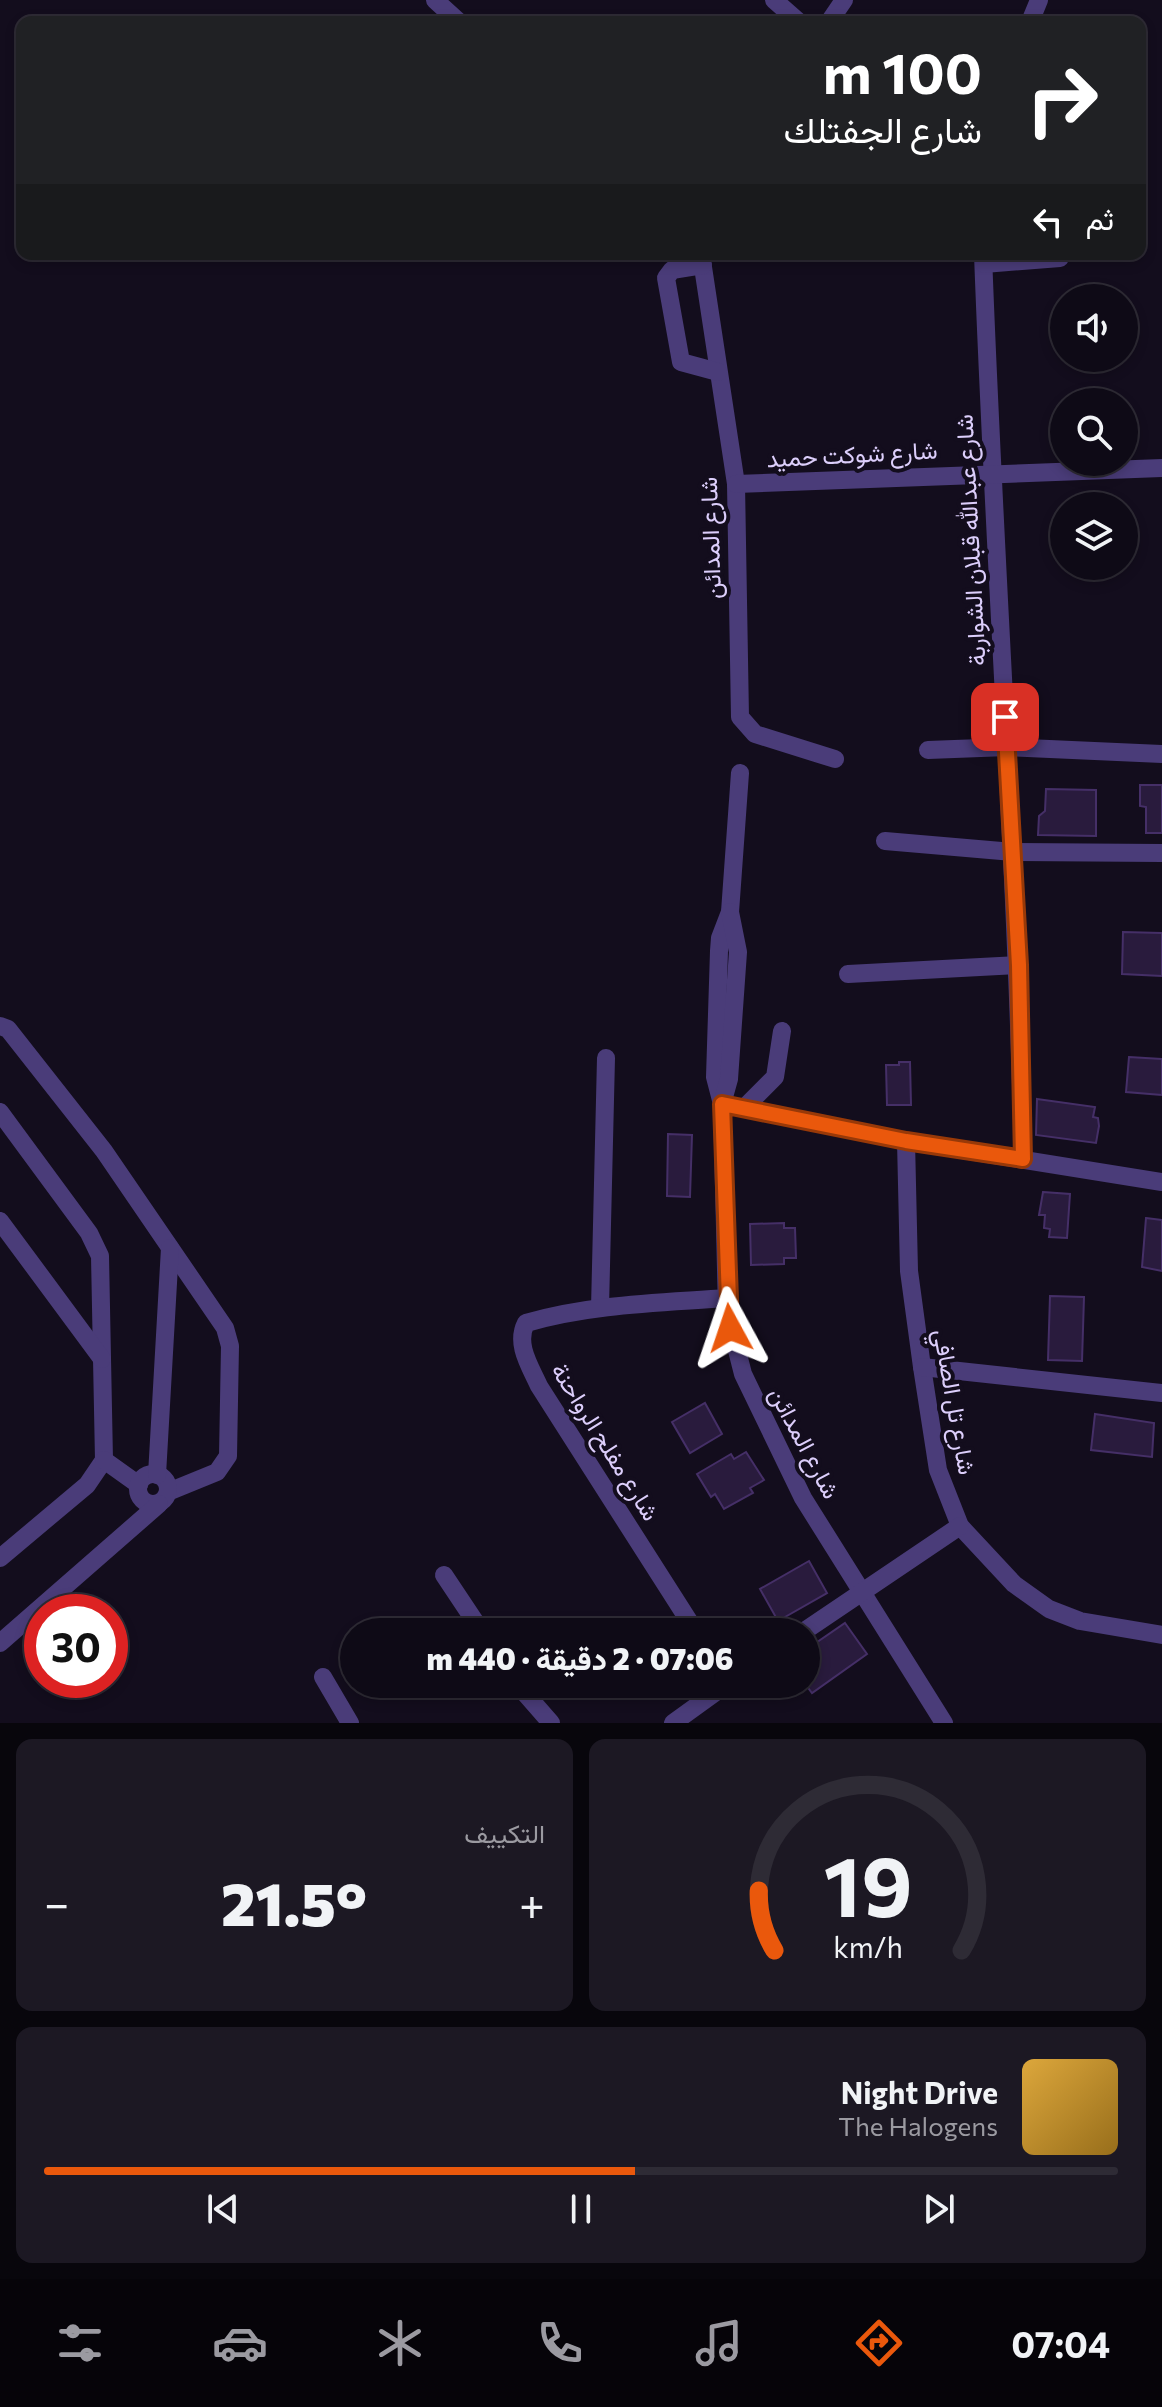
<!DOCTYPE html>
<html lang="ar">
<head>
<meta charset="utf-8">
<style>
  :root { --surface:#0e0a16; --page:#1c1823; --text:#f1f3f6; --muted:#9b9aa1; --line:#2e2b35; --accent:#ea580c }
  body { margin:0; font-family:Commissioner,Vazirmatn,sans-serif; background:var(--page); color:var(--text); direction:rtl; height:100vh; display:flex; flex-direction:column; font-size:30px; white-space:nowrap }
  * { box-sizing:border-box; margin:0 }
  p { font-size:26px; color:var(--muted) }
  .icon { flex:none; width:44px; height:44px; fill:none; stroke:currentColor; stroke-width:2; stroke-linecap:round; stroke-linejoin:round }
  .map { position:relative; height:1723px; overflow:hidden; direction:ltr }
  .side { display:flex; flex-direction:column; gap:16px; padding:16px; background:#08060c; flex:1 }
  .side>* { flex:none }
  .banner { position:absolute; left:16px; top:16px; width:1130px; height:244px; border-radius:16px; box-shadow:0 4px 12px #0003,0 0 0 2px var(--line); direction:rtl; background:#202124; color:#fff; overflow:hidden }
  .controls { position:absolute; left:1050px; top:284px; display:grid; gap:16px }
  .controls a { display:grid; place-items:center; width:88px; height:88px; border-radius:50%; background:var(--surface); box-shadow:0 4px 12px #0003,0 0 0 2px var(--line); font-size:40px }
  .speed { position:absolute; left:24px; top:1594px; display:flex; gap:16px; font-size:40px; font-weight:700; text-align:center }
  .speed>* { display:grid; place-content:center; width:104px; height:104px; border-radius:50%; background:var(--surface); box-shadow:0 4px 12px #0003,0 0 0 2px var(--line); line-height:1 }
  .speed .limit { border:12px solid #d22; background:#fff; color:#111 }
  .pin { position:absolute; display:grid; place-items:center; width:68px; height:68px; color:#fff; margin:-34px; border-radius:16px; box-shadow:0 4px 12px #0006 }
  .me { position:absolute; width:88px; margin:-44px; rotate:355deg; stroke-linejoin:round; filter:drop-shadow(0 0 6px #0008) }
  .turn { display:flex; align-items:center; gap:28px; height:168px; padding:0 32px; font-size:36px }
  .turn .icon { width:104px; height:104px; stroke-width:2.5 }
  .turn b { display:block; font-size:56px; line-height:68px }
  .then { display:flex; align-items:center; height:76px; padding:0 32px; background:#0003; gap:16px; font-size:30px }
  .big { font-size:60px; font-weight:800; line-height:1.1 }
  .side .card { flex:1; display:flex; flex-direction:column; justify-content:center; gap:12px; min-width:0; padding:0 28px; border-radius:16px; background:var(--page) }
  .side .dial { align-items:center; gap:0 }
  .dial svg { height:208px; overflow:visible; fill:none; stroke:var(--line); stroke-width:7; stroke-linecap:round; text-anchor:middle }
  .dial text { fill:var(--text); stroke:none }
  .song { display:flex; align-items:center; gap:24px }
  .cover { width:96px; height:96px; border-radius:12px; background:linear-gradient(135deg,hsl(40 70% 55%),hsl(40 70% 35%)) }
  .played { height:8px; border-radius:4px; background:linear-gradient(90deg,var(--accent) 55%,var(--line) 55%) }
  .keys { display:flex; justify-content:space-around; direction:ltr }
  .heat { display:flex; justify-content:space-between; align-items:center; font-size:44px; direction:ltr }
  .side .tiles { flex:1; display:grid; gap:16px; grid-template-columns:1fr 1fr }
  .card:last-child { grid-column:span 2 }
  .trip { position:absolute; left:340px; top:1618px; width:480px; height:80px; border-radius:40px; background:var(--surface); box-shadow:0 4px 12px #0003,0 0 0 2px var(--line); font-weight:800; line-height:80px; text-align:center; direction:rtl }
  .menu { display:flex; height:128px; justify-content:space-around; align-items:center; background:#060409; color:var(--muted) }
  .menu .icon { width:56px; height:56px }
  .menu .active { color:var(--accent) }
  .menu b { font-size:36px; color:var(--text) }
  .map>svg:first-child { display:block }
  .building { fill:#291b3d; stroke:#452f67; stroke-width:2 }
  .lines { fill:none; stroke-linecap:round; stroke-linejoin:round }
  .minor { stroke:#4a3c79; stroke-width:18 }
  .route-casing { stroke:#983908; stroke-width:20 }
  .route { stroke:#ea580c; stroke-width:14 }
  .labels { text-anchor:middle; stroke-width:8; stroke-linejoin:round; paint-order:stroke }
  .street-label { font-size:24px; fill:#dccefb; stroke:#130d1d }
</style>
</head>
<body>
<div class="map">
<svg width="1162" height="1723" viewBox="0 0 1162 1723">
  <rect width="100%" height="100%" fill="#130d1d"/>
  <g class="building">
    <path d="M1140,785H1162V833H1146V807L1140,806Z"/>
    <path d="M1046,789L1096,790V836L1038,835L1039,816L1045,811Z"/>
    <path d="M1123,932L1162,933V976L1122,974Z"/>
    <path d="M1129,1057L1162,1059V1095L1126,1092Z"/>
    <path d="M899,1062H910L911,1105H887L886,1065H899Z"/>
    <path d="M1037,1099L1095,1107L1093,1117L1098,1118L1099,1126L1096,1143L1036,1135Z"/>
    <path d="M668,1134L692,1135L690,1197L667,1196Z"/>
    <path d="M1043,1192L1070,1194L1067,1238L1049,1237L1050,1229L1044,1228L1045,1215H1039Z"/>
    <path d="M1146,1218L1162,1220V1271L1142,1267Z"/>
    <path d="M784,1223V1228H795L796,1258H784V1264L751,1265L750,1224Z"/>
    <path d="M1050,1296L1084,1297L1082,1361L1048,1360Z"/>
    <path d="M705,1403L722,1434L690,1453L672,1422Z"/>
    <path d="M1095,1414L1154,1423L1152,1457L1091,1450Z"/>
    <path d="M746,1452L764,1480L750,1488L753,1493L724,1509L715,1494L711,1497L697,1474L731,1454L734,1459Z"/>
    <path d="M809,1561L827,1593L778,1621L760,1589Z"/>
    <path d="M845,1623L867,1654L812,1693L806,1685V1661L815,1655L810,1647Z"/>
  </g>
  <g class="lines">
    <g class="minor">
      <path d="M435,0L459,22"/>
      <path d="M774,0L799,22"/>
      <path d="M829,22L844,0"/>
      <path d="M1030,22L1039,0"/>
      <path d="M701,254L736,484L740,717L755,734L835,759"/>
      <path d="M983,254C994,556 1016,857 1023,1159"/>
      <path d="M984,264L1060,258"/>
      <path d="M703,265L672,270L666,278L681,362L718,372"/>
      <path d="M736,484L1162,468"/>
      <path d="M928,750L1007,747L1162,754"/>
      <path d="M740,773L730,912L720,938L719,951L715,1077L722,1104L727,1311L743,1374L803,1498L944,1723"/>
      <path d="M885,841L1013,852L1162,853"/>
      <path d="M848,974L1019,965"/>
      <path d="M0,1026L8,1029L104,1151L225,1328L230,1346L228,1456L217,1472L168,1492"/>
      <path d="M722,1104L906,1141L1162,1182"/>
      <path d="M722,1104L729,1079L738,952L730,912"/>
      <path d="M744,1108L775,1077L782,1031"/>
      <path d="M0,1112L89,1233L100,1256L104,1460L87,1485L0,1558"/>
      <path d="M906,1141L909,1271L922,1367L938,1470L960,1526L1014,1584L1049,1609L1080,1621L1162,1635"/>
      <path d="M0,1221L102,1359"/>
      <path d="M600,1308L606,1058"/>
      <path d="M922,1367L1162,1393"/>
      <path d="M104,1460L139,1485"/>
      <circle cx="153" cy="1489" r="15"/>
      <path d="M157,1475L170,1248"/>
      <path d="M444,1575L482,1632"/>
      <path d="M696,1632L539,1386C530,1366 515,1344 526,1323C591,1304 660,1303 727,1298"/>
      <path d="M803,1632L960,1526"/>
      <path d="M0,1643L159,1504"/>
      <path d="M323,1677L350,1723"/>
      <path d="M517,1684L551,1723"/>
      <path d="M673,1723L727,1684"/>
    </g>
  </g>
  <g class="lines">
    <g class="route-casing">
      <path id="route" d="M730,1328L722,1104L906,1141L1023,1159L1019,965L1005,717"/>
    </g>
    <use href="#route" class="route"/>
  </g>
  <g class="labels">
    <g class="street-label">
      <text transform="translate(852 455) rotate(-3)" y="8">شارع شوكت حميد</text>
      <text transform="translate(711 538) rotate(-92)" y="8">شارع المدائن</text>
      <text transform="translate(971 540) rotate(-93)" y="8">شارع عبدالله قبلان الشواربة</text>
      <text transform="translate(954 1402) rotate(80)" y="8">شارع تل الصافي</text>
      <text transform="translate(605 1442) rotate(58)" y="8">شارع مفلح الرواحنة</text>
      <text transform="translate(804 1443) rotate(62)" y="8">شارع المدائن</text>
    </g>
  </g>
</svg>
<div class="controls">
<a><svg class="icon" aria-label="sound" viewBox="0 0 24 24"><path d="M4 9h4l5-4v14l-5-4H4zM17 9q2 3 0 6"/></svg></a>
<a><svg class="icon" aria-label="search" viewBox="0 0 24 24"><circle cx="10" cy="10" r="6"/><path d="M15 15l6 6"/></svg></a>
<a><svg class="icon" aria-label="layers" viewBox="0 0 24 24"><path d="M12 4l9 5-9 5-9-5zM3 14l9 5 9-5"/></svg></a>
</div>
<div class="speed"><div class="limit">30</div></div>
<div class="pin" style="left:1005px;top:717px;background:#d93025"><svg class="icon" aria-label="arrive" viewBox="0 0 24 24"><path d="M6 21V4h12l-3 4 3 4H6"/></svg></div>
<svg class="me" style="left:730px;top:1328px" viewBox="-20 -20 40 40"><path d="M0-17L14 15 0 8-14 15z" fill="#ea580c" stroke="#fff" stroke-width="4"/></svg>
<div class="trip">07:06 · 2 دقيقة · 440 m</div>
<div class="banner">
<div class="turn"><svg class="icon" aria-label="right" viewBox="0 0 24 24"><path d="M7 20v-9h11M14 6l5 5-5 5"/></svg><div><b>100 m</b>شارع الجفتلك</div></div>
<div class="then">ثم<svg class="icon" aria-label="left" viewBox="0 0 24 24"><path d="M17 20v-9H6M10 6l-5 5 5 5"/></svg></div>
</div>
</div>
<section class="side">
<div class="tiles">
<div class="card dial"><svg viewBox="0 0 100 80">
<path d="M14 69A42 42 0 1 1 86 69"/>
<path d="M14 69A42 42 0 0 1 8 46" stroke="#ea580c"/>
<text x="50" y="56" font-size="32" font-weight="700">19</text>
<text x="50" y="72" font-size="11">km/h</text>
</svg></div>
<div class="card"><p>التكييف</p>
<div class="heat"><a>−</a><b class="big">21.5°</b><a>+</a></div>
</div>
<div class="card">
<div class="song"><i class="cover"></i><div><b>Night Drive</b><p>The Halogens</p></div></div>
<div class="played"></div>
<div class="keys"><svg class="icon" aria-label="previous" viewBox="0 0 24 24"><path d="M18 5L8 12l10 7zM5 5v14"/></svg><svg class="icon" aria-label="pause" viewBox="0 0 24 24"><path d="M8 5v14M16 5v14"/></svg><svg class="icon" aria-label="next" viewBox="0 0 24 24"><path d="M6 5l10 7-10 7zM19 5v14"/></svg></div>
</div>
</div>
</section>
<nav class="menu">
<b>07:04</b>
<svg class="icon active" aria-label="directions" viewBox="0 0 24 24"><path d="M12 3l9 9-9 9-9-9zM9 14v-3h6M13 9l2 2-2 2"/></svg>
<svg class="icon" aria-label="music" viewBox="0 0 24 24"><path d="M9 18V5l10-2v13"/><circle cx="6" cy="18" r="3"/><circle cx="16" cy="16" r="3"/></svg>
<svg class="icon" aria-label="phone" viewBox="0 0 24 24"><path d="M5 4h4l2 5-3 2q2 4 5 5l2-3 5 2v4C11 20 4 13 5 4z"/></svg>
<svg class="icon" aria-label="climate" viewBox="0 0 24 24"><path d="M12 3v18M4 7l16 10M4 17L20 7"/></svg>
<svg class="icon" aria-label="car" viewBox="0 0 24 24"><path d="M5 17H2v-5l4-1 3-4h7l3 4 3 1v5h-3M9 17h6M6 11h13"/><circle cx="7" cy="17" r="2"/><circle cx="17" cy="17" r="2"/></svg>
<svg class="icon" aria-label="filters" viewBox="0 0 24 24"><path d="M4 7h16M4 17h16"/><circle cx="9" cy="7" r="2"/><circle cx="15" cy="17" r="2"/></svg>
</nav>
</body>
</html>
